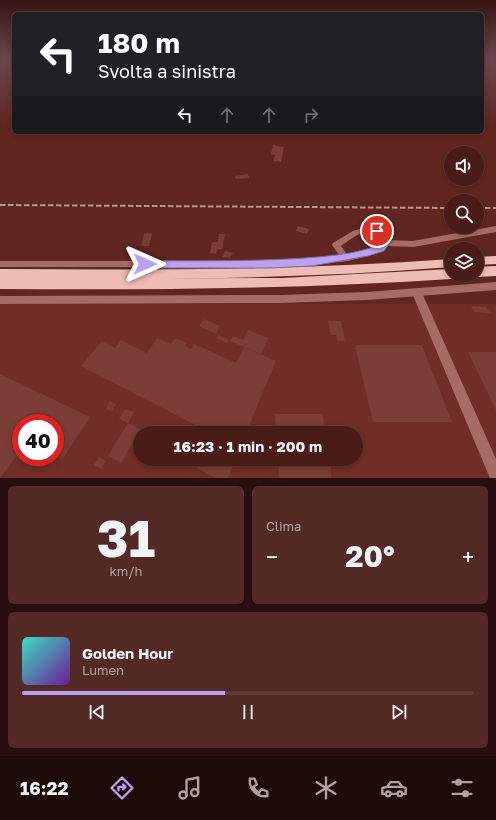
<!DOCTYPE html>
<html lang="it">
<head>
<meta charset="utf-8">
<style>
  :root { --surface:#491c18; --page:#532925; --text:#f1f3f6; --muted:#b1a1a2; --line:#613a37; --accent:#bca0f2 }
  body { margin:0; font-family:"Golos Text",sans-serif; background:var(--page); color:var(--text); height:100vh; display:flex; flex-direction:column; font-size:15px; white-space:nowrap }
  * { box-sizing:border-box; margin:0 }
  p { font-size:13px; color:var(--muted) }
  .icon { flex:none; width:22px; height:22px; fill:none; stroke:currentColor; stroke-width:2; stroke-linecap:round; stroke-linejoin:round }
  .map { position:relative; height:478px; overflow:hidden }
  .details { display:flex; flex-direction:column; gap:8px; padding:8px; background:#280f0d; flex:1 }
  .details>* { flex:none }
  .banner { position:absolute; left:12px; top:12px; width:472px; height:122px; border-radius:6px; box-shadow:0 2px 6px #0003,0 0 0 1px var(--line); background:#202124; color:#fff; overflow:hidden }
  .controls { position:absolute; left:444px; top:146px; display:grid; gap:8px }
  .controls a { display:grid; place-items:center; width:40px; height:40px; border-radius:50%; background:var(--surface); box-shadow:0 2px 6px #0003,0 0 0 1px var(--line); font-size:20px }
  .speed { position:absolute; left:12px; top:414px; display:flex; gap:8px; font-size:20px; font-weight:700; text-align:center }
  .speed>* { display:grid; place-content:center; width:52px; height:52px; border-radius:50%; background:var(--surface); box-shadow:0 2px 6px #0003,0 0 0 1px var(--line); line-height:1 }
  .speed .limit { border:6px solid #d22; background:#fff; color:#111 }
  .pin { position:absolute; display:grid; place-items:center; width:34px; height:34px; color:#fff; margin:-17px; border:2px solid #fff; border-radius:50%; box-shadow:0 1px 4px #0007 }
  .me { position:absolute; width:44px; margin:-22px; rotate:90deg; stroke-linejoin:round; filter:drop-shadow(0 0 3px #0008) }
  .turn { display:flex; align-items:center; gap:14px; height:84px; padding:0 20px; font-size:18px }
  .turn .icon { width:52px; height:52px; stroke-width:2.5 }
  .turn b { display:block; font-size:28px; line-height:34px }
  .lanes { display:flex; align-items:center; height:38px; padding:0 20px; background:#0003; justify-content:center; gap:20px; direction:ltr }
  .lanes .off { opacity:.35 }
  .big { font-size:30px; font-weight:700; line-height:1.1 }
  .details .tile { flex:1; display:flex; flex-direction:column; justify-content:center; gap:6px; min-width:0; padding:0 14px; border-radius:6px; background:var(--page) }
  .details .dial { align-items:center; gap:0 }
  .dial b { font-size:52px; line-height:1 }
  .song { display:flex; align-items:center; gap:12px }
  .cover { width:48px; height:48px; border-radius:6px; background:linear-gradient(135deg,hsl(170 70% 55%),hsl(280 70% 35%)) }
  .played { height:4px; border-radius:2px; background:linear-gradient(90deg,var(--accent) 45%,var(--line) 45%) }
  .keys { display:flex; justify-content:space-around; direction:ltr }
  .heat { display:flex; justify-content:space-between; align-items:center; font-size:22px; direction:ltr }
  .details .tiles { flex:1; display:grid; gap:8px; grid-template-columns:1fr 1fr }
  .tile:last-child { grid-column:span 2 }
  .trip { position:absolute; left:133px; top:426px; width:230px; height:40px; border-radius:20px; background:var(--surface); box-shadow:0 2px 6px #0003,0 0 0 1px var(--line); font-weight:700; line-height:40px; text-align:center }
  .tabs { display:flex; height:64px; justify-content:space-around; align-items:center; background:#1d0b0a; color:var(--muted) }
  .tabs .icon { width:28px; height:28px }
  .tabs .active { color:var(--accent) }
  .tabs b { font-size:18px; color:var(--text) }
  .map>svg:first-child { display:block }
  .built { fill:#702e27; fill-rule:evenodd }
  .building { fill:#7b3d35 }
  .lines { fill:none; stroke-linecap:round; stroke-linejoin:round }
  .minor { fill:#a66c64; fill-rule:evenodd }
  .tertiary { fill:#a66c64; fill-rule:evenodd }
  .trunk { fill:#eebcb5; fill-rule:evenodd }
  .rail { stroke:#bd928d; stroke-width:2; stroke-dasharray:5.5 2.5; stroke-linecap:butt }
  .route { fill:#bca0f2; stroke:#7a689d }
</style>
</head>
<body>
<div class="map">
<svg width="496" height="478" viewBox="0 0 496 478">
  <rect width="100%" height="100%" fill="#612620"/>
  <path class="built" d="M0,303L496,304V478H0ZM21,423H55V457H21ZM140,433H356V459H140Z"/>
  <g class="building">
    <path d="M273,145L284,147L281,162L273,161L275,155L271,154Z"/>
    <path d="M248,174L249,178L236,179L235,176Z"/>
    <path d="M298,226L309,229L307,234L296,231Z"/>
    <path d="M147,233L152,234L149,246H141L144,234Z"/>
    <path d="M219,234H225L222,249H217L216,254L210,253L212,242H218Z"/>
    <path d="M225,251L233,253L230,258L222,257Z"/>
    <path d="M471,306L486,307L490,313L474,312Z"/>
    <path d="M204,319L220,326L216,334L199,326Z"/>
    <path d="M328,321H341L345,341H337L336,335H331Z"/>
    <path d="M248,330L268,338L261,354L230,341L233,336L243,340Z"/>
    <path d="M218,335L228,339L227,343L216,338Z"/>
    <path d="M157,338L171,344L175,338L187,343L185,346L191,349L194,344L236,363L244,347L276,361L246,433H206L207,431L81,366L102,341L115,348L121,340L147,353Z"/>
    <path d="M355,345H422L452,422H373Z"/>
    <path d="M468,352H496V410Z"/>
    <path d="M0,374L90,417L62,460L57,457L64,448L55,443V423H21V450L0,478Z"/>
    <path d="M110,401L116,404L112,411L106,409Z"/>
    <path d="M125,409L134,412L128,423L119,419Z"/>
    <path d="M275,414H323L325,433H276Z"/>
    <path d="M128,423L140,429L121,463L108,456Z"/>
    <path d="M99,457L106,461L101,469L94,465Z"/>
    <path d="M194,459H236L228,478H216L191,465Z"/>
    <path d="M278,459H329L332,478H279Z"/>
  </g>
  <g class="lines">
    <g class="minor">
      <path d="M369,226C380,229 384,233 389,243L388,245H382C380,240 378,235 373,233C363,228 348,241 341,246L349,257L348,259H342L332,245L333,243L353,231Z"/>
      <path d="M417,289L420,290L422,293L496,459V478H490L412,293L414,290Z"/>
    </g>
    <g class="tertiary">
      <path d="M496,226V232L413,247L387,246L379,251L364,257L348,261L312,265L269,267H0V261H269L312,259L348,255L374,247L385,240L413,241Z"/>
      <path d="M496,282V290L367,300L280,303L0,304V296L280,295L367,292Z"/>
    </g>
    <g class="trunk">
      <path d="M496,256V264L477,265V257Z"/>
      <path d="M451,259V267C301,279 151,280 0,279V269C151,270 301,270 451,259Z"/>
      <path d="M496,266V276L477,277L473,275H477V267Z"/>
      <path d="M451,269V275H457L455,277L451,279C301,289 151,290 0,289V279L282,278Z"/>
    </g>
    <g class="rail">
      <path d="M0,205L451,208"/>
      <path d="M477,208H496"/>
    </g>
  </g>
  <linearGradient id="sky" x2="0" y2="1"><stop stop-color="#351512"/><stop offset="0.47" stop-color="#6a474e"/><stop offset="1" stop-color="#6a474e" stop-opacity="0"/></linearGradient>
  <rect width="496" height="126" fill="url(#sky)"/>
  <path class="route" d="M377,228L386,234L390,243L384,251L368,256L312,266L269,268H145L142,267L140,264L142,262L145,261C183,260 359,265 380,242L379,238L372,231Z"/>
</svg>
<div class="controls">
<a><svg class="icon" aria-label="sound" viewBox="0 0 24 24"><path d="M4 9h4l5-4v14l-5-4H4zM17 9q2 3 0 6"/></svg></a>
<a><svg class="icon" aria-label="search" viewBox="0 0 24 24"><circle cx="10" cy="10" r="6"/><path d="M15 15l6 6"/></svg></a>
<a><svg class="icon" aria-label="layers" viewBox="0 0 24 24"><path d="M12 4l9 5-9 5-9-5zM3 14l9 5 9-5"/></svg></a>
</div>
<div class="speed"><div class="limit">40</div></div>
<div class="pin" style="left:377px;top:231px;background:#d93025"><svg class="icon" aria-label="arrive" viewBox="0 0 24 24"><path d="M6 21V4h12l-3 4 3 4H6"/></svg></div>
<svg class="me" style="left:145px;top:264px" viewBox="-20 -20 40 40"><path d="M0-17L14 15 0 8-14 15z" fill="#bca0f2" stroke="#fff" stroke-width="4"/></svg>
<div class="trip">16:23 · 1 min · 200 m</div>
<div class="banner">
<div class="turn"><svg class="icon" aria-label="left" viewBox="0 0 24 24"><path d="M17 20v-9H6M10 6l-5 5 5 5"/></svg><div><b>180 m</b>Svolta a sinistra</div></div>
<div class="lanes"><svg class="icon" aria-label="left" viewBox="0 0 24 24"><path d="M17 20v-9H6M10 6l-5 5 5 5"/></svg><svg class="icon off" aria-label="ahead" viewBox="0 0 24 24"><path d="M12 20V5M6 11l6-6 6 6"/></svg><svg class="icon off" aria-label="ahead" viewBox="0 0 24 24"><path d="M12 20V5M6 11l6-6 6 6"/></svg><svg class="icon off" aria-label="right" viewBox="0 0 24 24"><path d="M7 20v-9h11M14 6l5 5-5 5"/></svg></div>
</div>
</div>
<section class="details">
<div class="tiles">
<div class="tile dial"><b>31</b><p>km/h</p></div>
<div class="tile"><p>Clima</p>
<div class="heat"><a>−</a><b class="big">20°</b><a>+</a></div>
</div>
<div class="tile">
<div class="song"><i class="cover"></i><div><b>Golden Hour</b><p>Lumen</p></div></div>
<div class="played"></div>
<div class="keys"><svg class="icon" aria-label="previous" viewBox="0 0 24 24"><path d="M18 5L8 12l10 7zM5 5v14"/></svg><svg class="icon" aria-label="pause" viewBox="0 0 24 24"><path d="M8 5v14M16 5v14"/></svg><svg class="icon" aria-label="next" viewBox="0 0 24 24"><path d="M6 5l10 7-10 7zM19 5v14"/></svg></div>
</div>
</div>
</section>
<nav class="tabs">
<b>16:22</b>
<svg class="icon active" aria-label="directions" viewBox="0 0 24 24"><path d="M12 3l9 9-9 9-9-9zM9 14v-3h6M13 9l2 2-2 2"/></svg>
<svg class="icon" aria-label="music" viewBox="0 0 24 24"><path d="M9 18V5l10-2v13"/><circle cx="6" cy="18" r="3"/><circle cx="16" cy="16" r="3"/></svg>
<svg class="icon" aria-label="phone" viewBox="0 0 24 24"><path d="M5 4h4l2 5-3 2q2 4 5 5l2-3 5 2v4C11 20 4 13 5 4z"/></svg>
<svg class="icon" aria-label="climate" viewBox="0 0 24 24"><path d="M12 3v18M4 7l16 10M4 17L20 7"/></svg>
<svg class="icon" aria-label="car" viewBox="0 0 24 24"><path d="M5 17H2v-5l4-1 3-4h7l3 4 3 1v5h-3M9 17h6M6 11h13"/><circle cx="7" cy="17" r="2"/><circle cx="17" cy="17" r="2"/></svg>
<svg class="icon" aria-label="filters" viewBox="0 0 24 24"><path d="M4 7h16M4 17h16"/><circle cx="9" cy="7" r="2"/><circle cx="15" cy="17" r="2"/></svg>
</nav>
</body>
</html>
